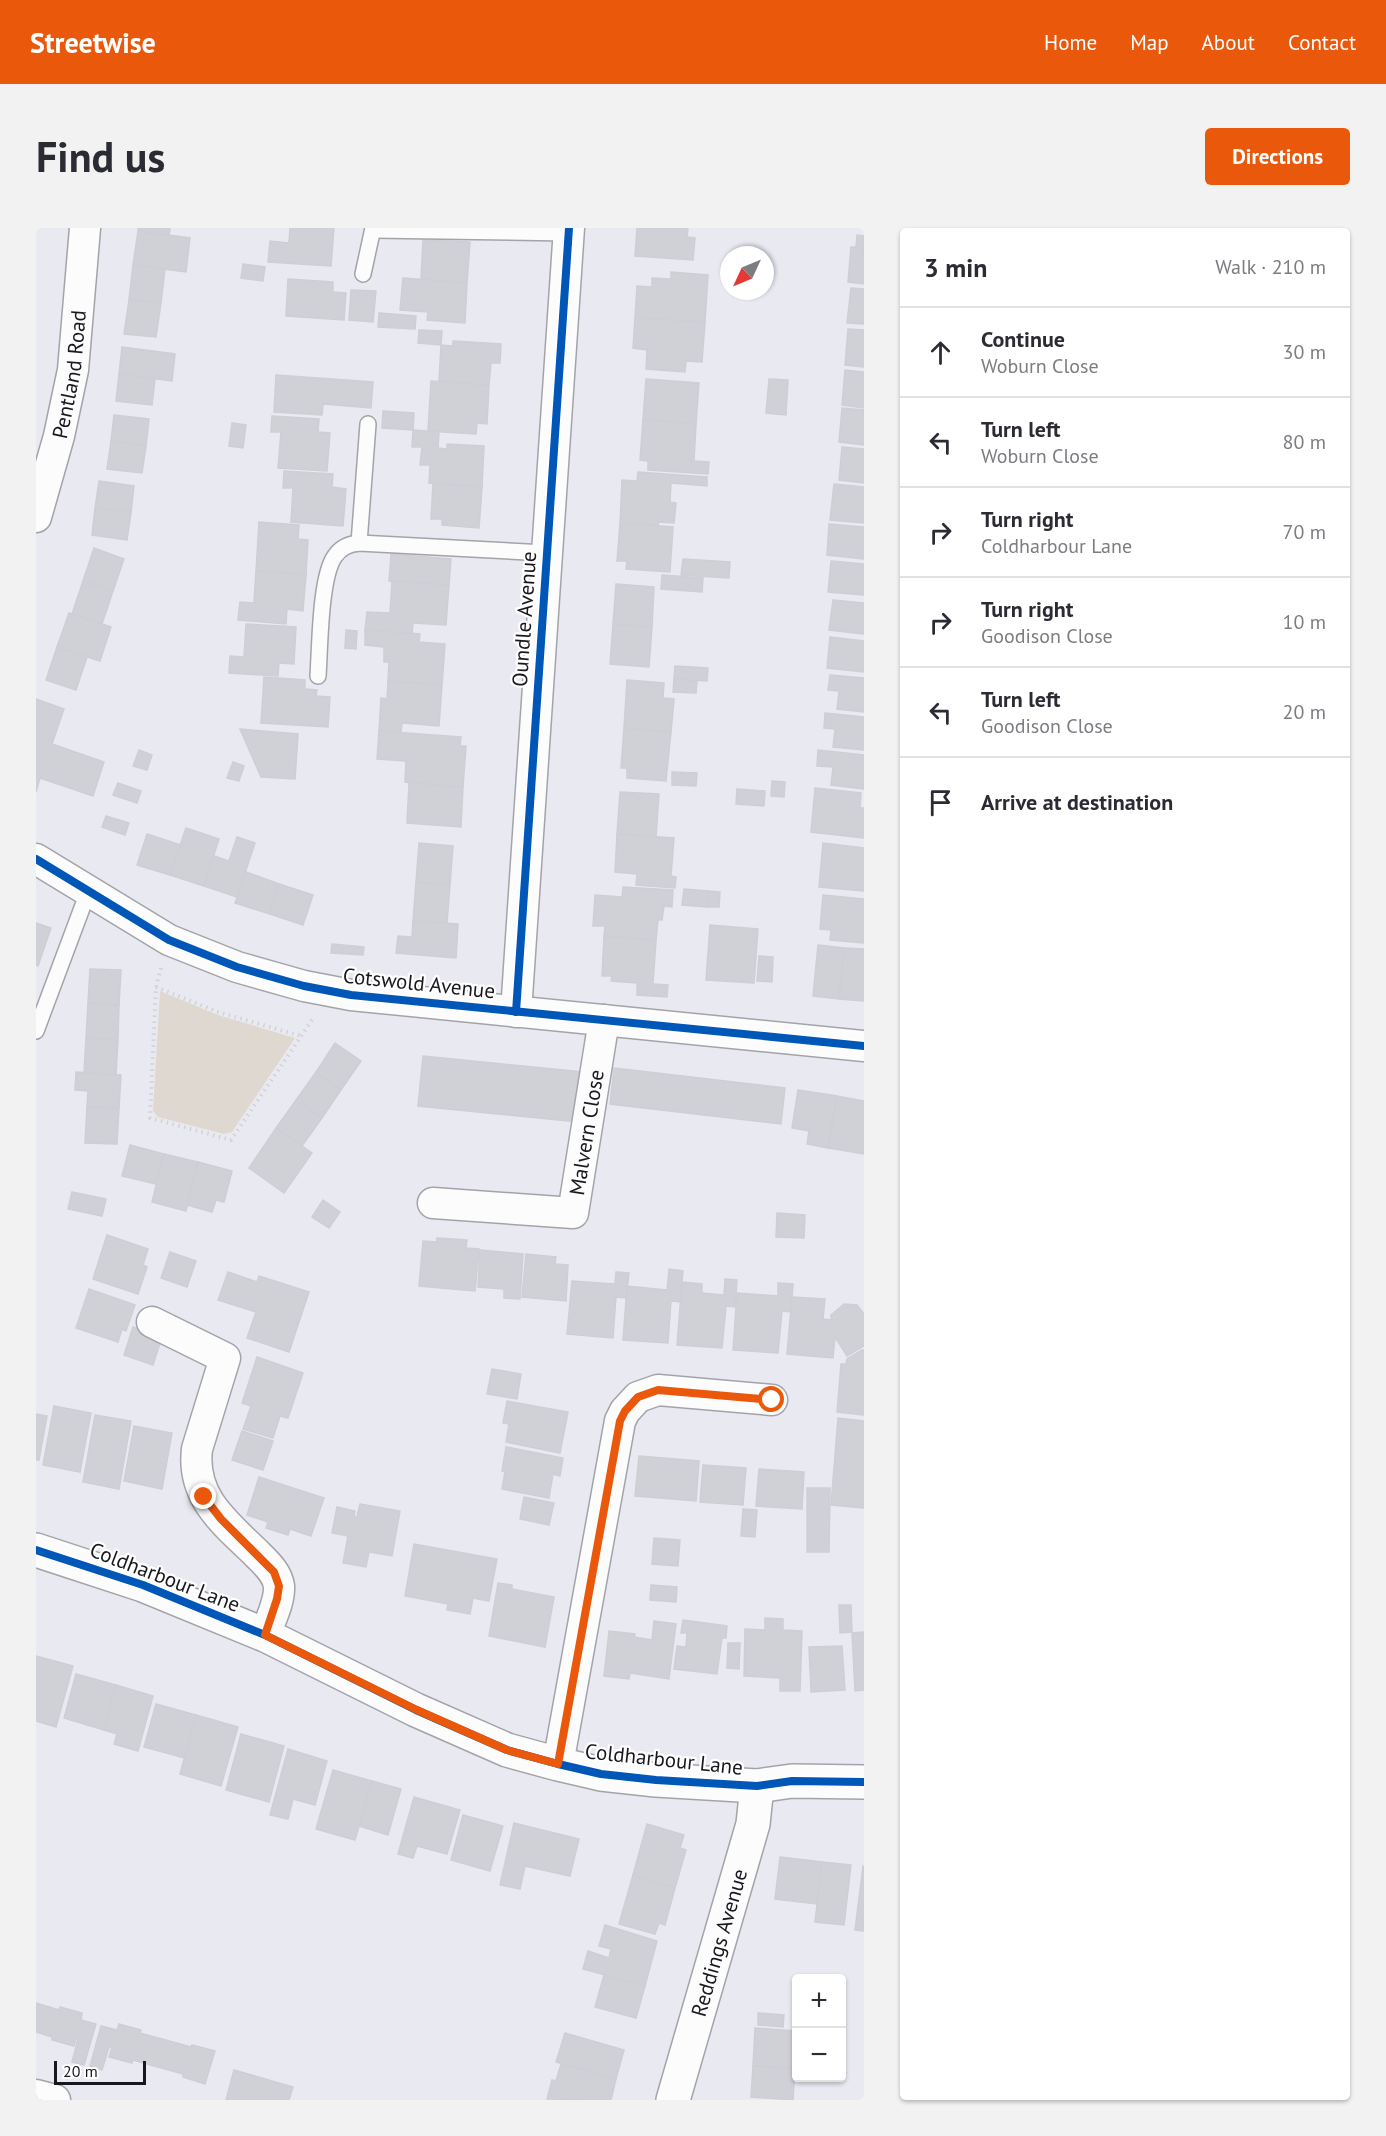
<!DOCTYPE html>
<meta charset="utf-8">
<style>
:root{--surface:#fff;--page:#f2f2f3;--text:#2b2b33;--muted:#7c7c81;--line:#e1e1e2;--accent:#ea580c}
body{margin:0;font-family:"PT Sans",sans-serif;background:var(--page);color:var(--text)}
.controls{position:absolute;right:18px;bottom:18px;display:grid;overflow:hidden;border-radius:6px;box-shadow:0 2px 4px #0004}
.controls button{width:54px;height:54px;display:grid;place-items:center;padding:0;border:0;border-bottom:2px solid var(--line);background:var(--surface);color:var(--text);font:30px sans-serif}
.compass{position:absolute;left:684px;top:18px;width:54px;height:54px;border-radius:50%;background:var(--surface);box-shadow:0 2px 4px #0004;rotate:226deg}
.scale{position:absolute;left:18px;bottom:15px;width:92px;box-sizing:border-box;padding-left:6px;border:3px solid #17171d;border-top:0;font-size:16px;line-height:21px;white-space:nowrap;color:#17171d;-webkit-text-stroke:4px #fff;paint-order:stroke}
.stop{position:absolute;width:18px;height:18px;margin:-14px;border:4px solid #ea580c;border-radius:50%;background:#fff}
.stop.end{background:#ea580c;border-color:#fff;box-shadow:0 2px 6px #0008}
.list{margin:0;padding:0;list-style:none}
h2{display:flex;justify-content:space-between;align-items:center;height:78px;margin:0;padding:0 24px;font-size:26px}
h2 small{font-size:20px;font-weight:400;color:var(--muted)}
.list li{display:grid;grid-template-columns:39px 1fr auto;gap:18px;align-items:center;box-sizing:border-box;height:90px;padding:0 24px;border-top:2px solid var(--line)}
.list b{display:block;font-size:22px;white-space:nowrap}
.list p{margin:0;font-size:20px;white-space:nowrap;color:var(--muted)}
.list em{font-size:20px;font-style:normal;color:var(--muted)}
.icon{flex:none;width:33px;height:33px;fill:none;stroke:currentColor;stroke-width:2;stroke-linecap:round;stroke-linejoin:round}
.map{position:relative;flex:none;width:828px;height:1872px;overflow:hidden;border-radius:6px}
header{display:flex;align-items:center;gap:36px;box-sizing:border-box;height:84px;padding:0 30px;background:var(--accent);color:#fff}
header strong{font-size:28px}
nav{display:flex;gap:33px;margin-inline-start:auto;font-size:21px}
.intro{display:flex;align-items:center;justify-content:space-between;box-sizing:border-box;height:144px;padding:0 36px}
h1{margin:0;font-size:42px}
.button{padding:15px 27px;border-radius:6px;background:var(--accent);color:#fff;font-size:21px;font-weight:700}
main{display:flex;gap:36px;padding:0 36px}
aside{flex:1;background:var(--surface);border-radius:6px;box-shadow:0 2px 4px #0004}
.map>svg:first-child{display:block}
.green{fill:#ded8d0}
.building{fill:#d0d0d7;stroke:#ceced5;stroke-width:1.5}
.lines{fill:none;stroke-linecap:round;stroke-linejoin:round}
.service-casing{stroke:#a3a3a9;stroke-width:18}
.minor-casing{stroke:#a3a3a9;stroke-width:33}
.tertiary-casing{stroke:#a3a3a9;stroke-width:36}
.path{stroke:#d2d2d4;stroke-width:4;stroke-dasharray:1.5 4.5;stroke-linecap:butt}
.service{stroke:#fcfcfd;stroke-width:15}
.minor{stroke:#fcfcfd;stroke-width:30}
.tertiary{stroke:#fcfcfd;stroke-width:33}
.cycleway-casing{stroke:#fff;stroke-width:11}
.cycleway{stroke:#0057b8;stroke-width:8}
.route{stroke:#ea580c;stroke-width:8}
.labels{text-anchor:middle;dominant-baseline:central;stroke-width:4.5;stroke-linejoin:round;paint-order:stroke}
.street-label{font-size:21px;fill:#17171d;stroke:#fff}
</style>
<header>
<strong>Streetwise</strong>
<nav><a>Home</a><a>Map</a><a>About</a><a>Contact</a></nav>
</header>
<div class="intro"><h1>Find us</h1><a class="button">Directions</a></div>
<main>
<div class="map">
<svg width="828" height="1872" viewBox="0 0 828 1872">
<rect width="100%" height="100%" fill="#e9e9f2"/>
<path class="green" d="M124,763L182,787L259,810L196,904L188,906L122,889L117,883Z"/>
<g class="building">
<path d="M102,0H134L133,7L102,3Z"/>
<path d="M254,0H298L295,38L232,34L234,13L253,15Z"/>
<path d="M601,0H652L651,9L659,10L657,32L599,28Z"/>
<path d="M102,3L154,10L150,44L97,37Z"/>
<path d="M821,7L828,8V56L812,54L815,19H820Z"/>
<path d="M387,12L434,14L431,55L385,51Z"/>
<path d="M207,36L229,39L227,53L205,50Z"/>
<path d="M97,37L129,41L125,75L93,72Z"/>
<path d="M635,44L672,47L669,94L599,90L601,58L616,59V50L635,51Z"/>
<path d="M367,50L431,55L429,95L391,92L392,84L364,82Z"/>
<path d="M252,51L297,54V64L310,65L308,92L250,88Z"/>
<path d="M815,60L828,61V96L811,95Z"/>
<path d="M315,62L340,63L337,94L313,92Z"/>
<path d="M93,72L125,75L120,109L88,106Z"/>
<path d="M343,85L380,88L379,101L342,99Z"/>
<path d="M599,90L669,94L666,134L650,133L649,144L610,141L611,122L597,120Z"/>
<path d="M812,101L828,102V139L809,137Z"/>
<path d="M383,102L406,103L405,117L382,115Z"/>
<path d="M417,113L465,116L464,135H455L453,157L403,153L405,117L417,118Z"/>
<path d="M86,119L139,126L136,153L83,146Z"/>
<path d="M809,142L828,144V180L806,177Z"/>
<path d="M83,146L119,151L116,177L80,173Z"/>
<path d="M240,147L337,154L335,180L287,176L286,187L238,184Z"/>
<path d="M610,151L663,155L660,196L607,192Z"/>
<path d="M733,151L752,152L750,187L730,185Z"/>
<path d="M395,153L453,157L451,196L441,195L440,206L392,203Z"/>
<path d="M806,180L828,182V217L803,214Z"/>
<path d="M347,183L378,185L377,202L346,200Z"/>
<path d="M78,187L113,191L110,218L75,213Z"/>
<path d="M236,188L283,191L282,204L294,205L291,243L242,240L245,204H235Z"/>
<path d="M607,192L660,196L658,233L673,234L672,246L612,242V233L604,232Z"/>
<path d="M196,195L210,197L207,220L193,218Z"/>
<path d="M377,202L403,204L402,220L411,221V216L448,218L446,259L393,255L394,237H384L386,219H376Z"/>
<path d="M75,213L110,218L106,245L71,241Z"/>
<path d="M806,219L828,221V255L803,252Z"/>
<path d="M248,243L297,246L296,259L310,261L307,298L255,294L257,260H247Z"/>
<path d="M602,244L671,249V258L635,255L634,274L640,275L638,295L623,294L622,297L584,295L586,252L601,253Z"/>
<path d="M63,253L98,258L95,285L59,280Z"/>
<path d="M397,256L446,259L443,300L406,297V291H395Z"/>
<path d="M798,256L828,259V295L794,292Z"/>
<path d="M59,280L95,285L91,312L56,307Z"/>
<path d="M223,294L263,297L262,311L272,312L270,347L220,343Z"/>
<path d="M584,295L637,299L634,344L590,341L591,333H581Z"/>
<path d="M793,296L828,299V331L791,327Z"/>
<path d="M58,320L88,331L77,363L47,353Z"/>
<path d="M355,326L415,331L413,357L353,353Z"/>
<path d="M647,331L694,334L693,350L645,347Z"/>
<path d="M795,333L828,336V367L792,364Z"/>
<path d="M220,343L270,347L267,383L251,381L250,396L202,392L204,374L218,375Z"/>
<path d="M626,347L667,350L666,364L625,361Z"/>
<path d="M47,353L77,363L66,396L36,386Z"/>
<path d="M356,353L413,357L410,397L377,395L376,406L329,402L331,384L354,385Z"/>
<path d="M580,356L618,359L616,399L577,396Z"/>
<path d="M797,372L828,375V406L793,402Z"/>
<path d="M33,385L75,399L64,433L21,419Z"/>
<path d="M210,396L260,399L258,436L243,435L242,448L193,445L194,428L208,429Z"/>
<path d="M577,396L616,399L613,439L574,436Z"/>
<path d="M310,402L321,403L320,421L309,420Z"/>
<path d="M329,402L384,406L383,414L409,416L406,457L352,453L353,434H348V419L329,417Z"/>
<path d="M794,409L828,413V444L791,440Z"/>
<path d="M21,419L51,429L40,462L10,452Z"/>
<path d="M639,438L672,440L671,453L638,451Z"/>
<path d="M794,447L828,450V484L801,481L803,463L792,462Z"/>
<path d="M228,449L269,452V461L281,462L280,468L294,469L292,499L225,495Z"/>
<path d="M638,451L661,453L660,465L637,464Z"/>
<path d="M591,452L628,455L627,470L638,471L635,504L588,500Z"/>
<path d="M352,453L406,457L403,498L366,495L365,505L343,503L345,470L351,471Z"/>
<path d="M0,471L28,481L16,516L68,534L57,568L4,550L0,564Z"/>
<path d="M789,485L828,489V522L797,519L799,501L788,500Z"/>
<path d="M588,500L635,504L630,553L591,550V540H585Z"/>
<path d="M204,501L262,506L259,551L225,549Z"/>
<path d="M343,503L425,509L424,518H430L427,559L369,554L370,533L341,531Z"/>
<path d="M103,522L116,527L111,542L97,538Z"/>
<path d="M782,522L828,527V561L795,557L797,539L781,538Z"/>
<path d="M197,534L208,538L203,553L191,550Z"/>
<path d="M636,544L661,545L660,558L636,557Z"/>
<path d="M736,553L749,554L748,569L735,568Z"/>
<path d="M82,555L105,563L101,575L77,567Z"/>
<path d="M373,555L427,559L425,599L371,595Z"/>
<path d="M779,560L825,565L824,580H828V610L775,604Z"/>
<path d="M701,561L729,563L728,578L700,576Z"/>
<path d="M584,564L623,566L620,609L581,606Z"/>
<path d="M70,588L93,595L89,607L66,599Z"/>
<path d="M150,600L183,611L168,658L134,647Z"/>
<path d="M111,606L145,617L134,647L101,637Z"/>
<path d="M581,606L638,610L635,648L640,649L639,660L600,657L601,646L579,644Z"/>
<path d="M201,609L219,615L201,669L168,658L178,628L193,633Z"/>
<path d="M383,615L417,618L414,657L380,654Z"/>
<path d="M787,615L828,620V663L783,659Z"/>
<path d="M210,644L243,656L234,686L199,675Z"/>
<path d="M380,654L414,657L411,695L377,693Z"/>
<path d="M243,656L277,667L267,697L234,686Z"/>
<path d="M587,659L637,662L636,679L628,678L626,692H622L620,712L568,708L569,698H557L559,667L586,669Z"/>
<path d="M648,661L672,663L671,679L646,677Z"/>
<path d="M672,663L684,664L683,679H671Z"/>
<path d="M787,667L828,671V715L794,712L795,702L784,701Z"/>
<path d="M377,693L422,696L420,730L360,725L362,708L376,709Z"/>
<path d="M0,695L15,700L2,738L0,737Z"/>
<path d="M674,697L722,701L718,755L670,752Z"/>
<path d="M568,708L620,712L617,756L632,757L631,769L601,767V755L575,753L576,748H566Z"/>
<path d="M296,716L328,719L327,727L295,725Z"/>
<path d="M782,717L808,720L803,771L777,768Z"/>
<path d="M808,720L828,721V773L803,771Z"/>
<path d="M723,728L737,729L736,754L721,753Z"/>
<path d="M54,741L85,742L83,777L52,775Z"/>
<path d="M52,775L83,777L82,812L50,810Z"/>
<path d="M50,810L82,812L80,846L48,845Z"/>
<path d="M299,815L325,833L305,862L280,844Z"/>
<path d="M387,828L547,844L542,894L382,878Z"/>
<path d="M578,840L749,860L745,896L574,876Z"/>
<path d="M40,844L85,847L83,880L51,879L52,863L39,862Z"/>
<path d="M280,844L305,862L286,890L260,872Z"/>
<path d="M762,862L801,868L792,920L771,916L773,903L756,900Z"/>
<path d="M801,868L828,873V926L792,920Z"/>
<path d="M260,872L286,890L266,918L240,900Z"/>
<path d="M51,879L83,880L81,916L49,915Z"/>
<path d="M240,900L276,925L248,965L213,940Z"/>
<path d="M94,917L128,926L120,956L86,948Z"/>
<path d="M128,926L162,934L150,983L116,974Z"/>
<path d="M162,934L196,943L188,974L180,972L176,984L151,977Z"/>
<path d="M36,964L70,971L66,988L32,981Z"/>
<path d="M287,972L304,984L293,1000L276,989Z"/>
<path d="M741,985L769,987L768,1010L740,1009Z"/>
<path d="M71,1007L112,1021L107,1037L111,1039L102,1066L57,1051Z"/>
<path d="M401,1010L431,1012L430,1020L443,1021L439,1063L383,1058L387,1013L401,1014Z"/>
<path d="M444,1022L487,1026L484,1071L468,1070V1061L442,1059Z"/>
<path d="M134,1024L160,1033L151,1059L125,1050Z"/>
<path d="M490,1026L520,1029L519,1036L532,1037L530,1073L486,1069Z"/>
<path d="M633,1041L647,1043L644,1074L635,1073L632,1115L587,1112L591,1058L631,1062Z"/>
<path d="M192,1044L221,1054L223,1048L273,1064L253,1124L211,1110L220,1084L182,1072Z"/>
<path d="M580,1044L593,1045L590,1070L580,1069L577,1110L531,1106L536,1053L579,1056Z"/>
<path d="M689,1051L701,1052L699,1079L690,1078L686,1120L641,1117L646,1054L666,1056V1065L688,1067Z"/>
<path d="M742,1055L757,1056L755,1084L746,1083L742,1125L697,1122L701,1065L742,1068Z"/>
<path d="M53,1061L99,1077L90,1103L86,1101L82,1114L40,1100Z"/>
<path d="M756,1069L789,1071L787,1091L795,1092V1087L808,1076L821,1077L828,1086V1118L811,1128L799,1109L797,1130L751,1126Z"/>
<path d="M97,1099L126,1109L117,1137L88,1127Z"/>
<path d="M826,1122H828V1187L801,1184L805,1136H810L811,1131Z"/>
<path d="M221,1129L267,1145L252,1190L244,1188L237,1210L207,1201L215,1178L206,1175Z"/>
<path d="M456,1141L485,1146L481,1171L451,1166Z"/>
<path d="M471,1173L532,1184L524,1225L470,1214L473,1196L467,1195Z"/>
<path d="M18,1178L55,1185L44,1244L7,1237Z"/>
<path d="M0,1186L11,1188L3,1232H0Z"/>
<path d="M59,1187L95,1193L83,1261L47,1254Z"/>
<path d="M802,1190L828,1193V1280L795,1277Z"/>
<path d="M98,1198L136,1205L126,1261L88,1253Z"/>
<path d="M206,1203L237,1213L227,1242L196,1232Z"/>
<path d="M470,1219L527,1230L524,1248L517,1246L513,1270L466,1261L469,1244L466,1243Z"/>
<path d="M603,1228L663,1233L660,1273L599,1268Z"/>
<path d="M667,1237L710,1240L707,1277L664,1274Z"/>
<path d="M723,1241L768,1244L766,1281L720,1278Z"/>
<path d="M223,1249L288,1270L275,1308L254,1301L252,1307L230,1300L232,1294L211,1287Z"/>
<path d="M771,1260H794L793,1324H771Z"/>
<path d="M488,1269L518,1275L513,1297L484,1291Z"/>
<path d="M324,1276L364,1283L356,1328L333,1324L330,1339L307,1335L312,1308L296,1305L301,1279L319,1283L318,1289H321Z"/>
<path d="M707,1281L721,1282L719,1309L705,1308Z"/>
<path d="M618,1310L644,1312L642,1338L616,1336Z"/>
<path d="M378,1316L461,1331L453,1373L437,1370L434,1386L411,1382L412,1376L369,1368Z"/>
<path d="M462,1355L476,1357V1361L518,1369L509,1419L453,1408Z"/>
<path d="M615,1357L641,1359L640,1374L614,1372Z"/>
<path d="M803,1377H815L816,1404L804,1405Z"/>
<path d="M729,1390L747,1391V1402L766,1403L764,1463H744V1450L708,1448L709,1401L729,1402Z"/>
<path d="M647,1392L691,1398L690,1410H686L681,1446L638,1441L641,1418L650,1419L651,1405H645Z"/>
<path d="M618,1393L640,1396L633,1451L594,1445L593,1451L568,1448L573,1403L599,1406L598,1409L616,1412Z"/>
<path d="M828,1404V1462L819,1463L816,1405Z"/>
<path d="M692,1415H704L703,1441L691,1440Z"/>
<path d="M806,1418L809,1462L775,1464L773,1419Z"/>
<path d="M0,1428L37,1438L20,1499L0,1493Z"/>
<path d="M40,1446L80,1457L68,1502L28,1490Z"/>
<path d="M80,1457L117,1468L102,1523L78,1516L81,1506L68,1502Z"/>
<path d="M120,1476L160,1487L149,1530L108,1519Z"/>
<path d="M160,1487L202,1499L185,1558L144,1546Z"/>
<path d="M205,1506L248,1518L233,1574L190,1562Z"/>
<path d="M252,1521L291,1533L279,1577L257,1571L252,1591L234,1587Z"/>
<path d="M297,1542L336,1553L319,1612L280,1601Z"/>
<path d="M336,1553L365,1561L352,1607L323,1598Z"/>
<path d="M378,1569L424,1582L411,1626L381,1618L377,1630L362,1626Z"/>
<path d="M427,1587L467,1598L454,1643L415,1632Z"/>
<path d="M478,1595L543,1611L534,1648L489,1638L484,1661L464,1657Z"/>
<path d="M611,1596L648,1607L644,1620L650,1622L639,1660L597,1647Z"/>
<path d="M744,1629L786,1634L781,1676L739,1671Z"/>
<path d="M786,1634L815,1637L808,1697L779,1694Z"/>
<path d="M827,1638L828,1639V1703L819,1702Z"/>
<path d="M597,1647L639,1660L629,1697L623,1695L619,1706L583,1696Z"/>
<path d="M569,1697L621,1713L609,1758L547,1741L552,1723L573,1730L575,1721L563,1718Z"/>
<path d="M568,1747L609,1758L600,1790L559,1779Z"/>
<path d="M0,1775L23,1782L24,1779L46,1785L45,1792L60,1796L48,1837L36,1834L42,1811L40,1810L38,1818L16,1812V1809L0,1804Z"/>
<path d="M722,1785L748,1787L747,1799L722,1797Z"/>
<path d="M83,1796L105,1802L104,1805L155,1819L156,1817L179,1823L169,1856L147,1849V1846L97,1832L96,1835L73,1829L76,1820L73,1819L66,1842L54,1838L65,1798L81,1802Z"/>
<path d="M719,1800L760,1803V1841L717,1838Z"/>
<path d="M529,1805L588,1822L580,1851L520,1834Z"/>
<path d="M525,1836L580,1851L575,1872L511,1871L516,1852L520,1853Z"/>
<path d="M717,1838L759,1841L757,1872L715,1869Z"/>
<path d="M198,1842L257,1859L253,1872H190Z"/>
</g>
<g class="lines">
<g class="service-casing">
<g id="service">
<path d="M337,2L533,5"/>
<path d="M327,46L337,0"/>
<path d="M323,315L332,196"/>
<path d="M282,448C284,419 284,348 299,328C305,319 313,316 323,315L510,325"/>
<path d="M0,803L52,664"/>
</g>
</g>
<g class="minor-casing">
<g id="minor">
<path id="s1" d="M0,289L23,208L37,142L49,0"/>
<path d="M0,631L133,712L201,739L268,758L315,767L828,818"/>
<path d="M480,784L533,0"/>
<path id="s2" d="M397,975L537,985L568,792"/>
<path d="M116,1094L189,1130L161,1221C155,1271 191,1296 223,1328C231,1336 241,1345 243,1358C244,1374 234,1392 229,1407"/>
<path d="M522,1536L584,1193L589,1183L602,1169L622,1162L736,1172"/>
<path d="M0,1867L19,1872"/>
</g>
</g>
<g class="tertiary-casing">
<g id="tertiary">
<path d="M0,1322L107,1357L229,1407L380,1482L471,1522L522,1536L565,1546L620,1552L721,1558L756,1553L828,1554"/>
<path id="s3" d="M637,1872L717,1596L721,1558"/>
</g>
</g>
<g class="path">
<path d="M125,740L120,759L114,890L195,912L278,789"/>
<path d="M120,759L182,784L265,808"/>
</g>
<use href="#service" class="service"/>
<use href="#minor" class="minor"/>
<use href="#tertiary" class="tertiary"/>
<g class="cycleway-casing">
<g id="cycleway">
<path d="M0,631L133,712L201,739L268,758L315,767L828,818"/>
<path d="M480,784L533,0"/>
<path d="M0,1322L107,1357L229,1407L380,1482L471,1522L522,1536L565,1546L620,1552L721,1558L756,1553L828,1554"/>
</g>
</g>
<use href="#cycleway" class="cycleway"/>
</g>
<g class="lines">
<path class="route" d="M168,1269L185,1291L238,1344L243,1358L241,1371L229,1407L381,1482L471,1522L522,1536L584,1193L589,1183L602,1169L622,1162L736,1172"/>
</g>
<g class="labels">
<g class="street-label">
<text stroke="none"><textPath href="#s1" startOffset="147">Pentland Road</textPath></text>
<text transform="translate(488 391) rotate(-86)">Oundle Avenue</text>
<text transform="translate(383 755) rotate(6)">Cotswold Avenue</text>
<text stroke="none"><textPath href="#s2" startOffset="222">Malvern Close</textPath></text>
<text transform="translate(129 1349) rotate(21)">Coldharbour Lane</text>
<text transform="translate(628 1531) rotate(6)">Coldharbour Lane</text>
<text stroke="none"><textPath href="#s3" startOffset="164">Reddings Avenue</textPath></text>
</g>
</g>
</svg>
<div class="controls">
<button>+</button>
<button>−</button>
</div>
<svg class="compass" viewBox="-18 -18 36 36"><path d="M0-13l5 13h-10z" fill="#e53935"/><path d="M0 13l5-13h-10z" fill="#7c7c81"/></svg>
<div class="scale">20 m</div>
<div class="stop" style="left:736px;top:1172px"></div>
<div class="stop end" style="left:168px;top:1269px"></div>
</div>
<aside>
<h2>3 min<small>Walk · 210 m</small></h2>
<ul class="list">
<li><svg class="icon" aria-label="ahead" viewBox="0 0 24 24"><path d="M12 20V5M6 11l6-6 6 6"/></svg><div><b>Continue</b><p>Woburn Close</p></div><em>30 m</em></li>
<li><svg class="icon" aria-label="left" viewBox="0 0 24 24"><path d="M17 20v-9H6M10 6l-5 5 5 5"/></svg><div><b>Turn left</b><p>Woburn Close</p></div><em>80 m</em></li>
<li><svg class="icon" aria-label="right" viewBox="0 0 24 24"><path d="M7 20v-9h11M14 6l5 5-5 5"/></svg><div><b>Turn right</b><p>Coldharbour Lane</p></div><em>70 m</em></li>
<li><svg class="icon" aria-label="right" viewBox="0 0 24 24"><path d="M7 20v-9h11M14 6l5 5-5 5"/></svg><div><b>Turn right</b><p>Goodison Close</p></div><em>10 m</em></li>
<li><svg class="icon" aria-label="left" viewBox="0 0 24 24"><path d="M17 20v-9H6M10 6l-5 5 5 5"/></svg><div><b>Turn left</b><p>Goodison Close</p></div><em>20 m</em></li>
<li><svg class="icon" aria-label="arrive" viewBox="0 0 24 24"><path d="M6 21V4h12l-3 4 3 4H6"/></svg><div><b>Arrive at destination</b></div></li>
</ul>
</aside>
</main>
